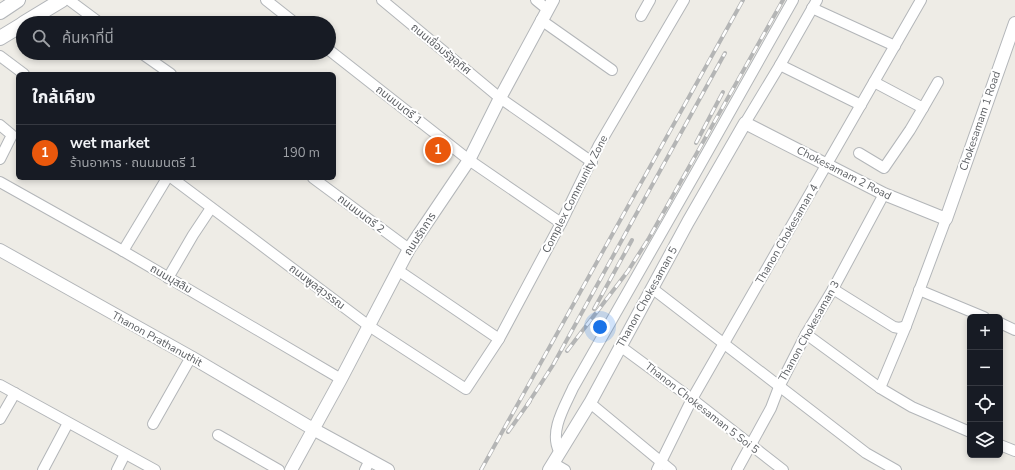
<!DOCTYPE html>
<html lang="th">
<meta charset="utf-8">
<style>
:root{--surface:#171b24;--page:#20242c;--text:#f1f3f6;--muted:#9ea1a6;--line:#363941;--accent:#ea580c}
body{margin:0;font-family:"Nunito Sans","Noto Sans Thai",sans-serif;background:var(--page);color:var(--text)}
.controls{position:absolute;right:12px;bottom:12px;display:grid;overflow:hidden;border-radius:6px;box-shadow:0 2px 6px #0003}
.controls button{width:36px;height:36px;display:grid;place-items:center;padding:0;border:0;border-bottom:1px solid var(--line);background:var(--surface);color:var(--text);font:20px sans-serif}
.you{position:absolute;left:600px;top:327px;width:14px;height:14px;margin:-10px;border:3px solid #fff;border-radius:50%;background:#1a73e8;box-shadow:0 0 0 6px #1a73e833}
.badge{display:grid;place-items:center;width:26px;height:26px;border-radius:50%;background:var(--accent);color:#fff;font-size:13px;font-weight:700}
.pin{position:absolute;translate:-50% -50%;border:2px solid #fff;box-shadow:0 1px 4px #0006}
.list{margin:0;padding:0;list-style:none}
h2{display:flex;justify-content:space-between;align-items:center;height:52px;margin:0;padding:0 16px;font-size:17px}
h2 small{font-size:13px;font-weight:400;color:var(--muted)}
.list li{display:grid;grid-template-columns:26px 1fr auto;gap:12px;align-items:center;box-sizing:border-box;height:56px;padding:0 16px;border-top:1px solid var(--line)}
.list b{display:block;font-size:15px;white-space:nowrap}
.list p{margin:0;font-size:13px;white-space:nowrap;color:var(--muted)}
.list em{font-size:13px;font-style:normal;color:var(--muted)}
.icon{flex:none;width:22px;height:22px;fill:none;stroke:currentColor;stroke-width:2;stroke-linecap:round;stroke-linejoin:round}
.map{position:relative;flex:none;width:1015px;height:470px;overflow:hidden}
.search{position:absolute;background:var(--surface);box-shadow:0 2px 6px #0003;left:16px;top:16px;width:320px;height:44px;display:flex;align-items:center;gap:10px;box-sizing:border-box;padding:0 14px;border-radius:22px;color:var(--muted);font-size:15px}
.panel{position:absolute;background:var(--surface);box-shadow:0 2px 6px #0003;left:16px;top:72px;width:320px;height:108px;border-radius:6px}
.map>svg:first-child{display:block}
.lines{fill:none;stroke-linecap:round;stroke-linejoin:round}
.minor-casing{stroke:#b3b6b9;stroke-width:12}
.tertiary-casing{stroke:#b3b6b9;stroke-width:14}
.secondary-casing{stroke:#b2b5b9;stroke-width:16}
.minor{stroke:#fff;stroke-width:10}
.tertiary{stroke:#fff;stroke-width:12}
.secondary{stroke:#fff;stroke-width:14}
.rail-casing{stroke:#b4b5b5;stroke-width:4}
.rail{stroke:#fff;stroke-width:2.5;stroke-dasharray:8;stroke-linecap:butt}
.labels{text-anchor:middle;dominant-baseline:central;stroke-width:4;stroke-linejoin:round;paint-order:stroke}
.street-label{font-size:11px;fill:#5e6165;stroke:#fff}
</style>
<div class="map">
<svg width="1015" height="470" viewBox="0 0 1015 470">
<rect width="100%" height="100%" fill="#eeece6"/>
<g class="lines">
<g class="minor-casing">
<g id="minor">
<path d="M69,0L100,23"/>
<path d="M266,0L295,23"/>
<path d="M382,0L500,98L592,162"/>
<path d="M536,0L547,9"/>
<path d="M812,8L895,46"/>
<path d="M641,16L650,0"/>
<path d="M541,20L612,70"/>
<path d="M329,50L469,160L561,223"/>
<path d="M141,53L171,74"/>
<path d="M0,56L24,74"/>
<path d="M780,65L861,105"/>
<path d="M874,82L923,108L938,82"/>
<path d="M745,123L780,65L817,0"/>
<path d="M0,125L12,135L0,159"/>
<path d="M859,153L884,168L910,130L923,108"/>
<path d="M172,178L369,326L466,389L499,339L561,223L599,145L684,0"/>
<path d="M313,178L409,249"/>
<path d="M0,182L123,251L341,379"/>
<path d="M123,251L167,178"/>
<path d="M399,271L499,339"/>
<path d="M168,278L193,235L211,208"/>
<path d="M653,289L866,453L896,470"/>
<path d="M833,289L894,327L899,328L906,326"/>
<path d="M919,290L984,317"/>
<path d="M1000,323L1015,330"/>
<path d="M806,334L880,388L912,407L970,432"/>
<path d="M620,346L692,399L783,470"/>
<path d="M0,385L155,470"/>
<path d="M880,388L906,326L946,219"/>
<path d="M590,403L671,470"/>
<path d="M0,419L15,393"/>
<path d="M153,424L191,357"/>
<path d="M218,435L279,470"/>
<path d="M1000,445L1015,451"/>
<path d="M559,451C549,431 565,406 573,388L695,174L793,0"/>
<path d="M553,463L565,470"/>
<path d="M43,470L68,423"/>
<path d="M117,470L125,454"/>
<path d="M365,470L370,460"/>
<path d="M657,470L692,399L921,0"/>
<path d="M737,470L771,408L779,387L806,334L833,289L884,194"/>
</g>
</g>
<g class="tertiary-casing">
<g id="tertiary">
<path d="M0,250L191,357L313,429L388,470"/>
<path d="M291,470L341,379L409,249L469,160L500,98L553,0"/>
<path d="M549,470L590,403L688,222L745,123L884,194L946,219L1015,23"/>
</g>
</g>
<g class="secondary-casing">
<g id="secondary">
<path d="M0,12L18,0"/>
<path d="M24,23L62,0"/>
<path d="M0,38L23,24"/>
</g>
</g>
<use href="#minor" class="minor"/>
<use href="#tertiary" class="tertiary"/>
<use href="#secondary" class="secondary"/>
<g class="rail-casing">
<g id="rail">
<path d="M696,143L723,92"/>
<path d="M594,309L632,240"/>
<path d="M567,351L628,271L649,238L783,0"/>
<path d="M527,405L553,365L725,53"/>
<path d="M508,432L530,401"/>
<path d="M481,470L743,0"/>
</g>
</g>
<use href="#rail" class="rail"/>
</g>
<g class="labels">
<g class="street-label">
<text transform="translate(441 49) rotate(39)">ถนนเชื่อมรัฐอุทิศ</text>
<text transform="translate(399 105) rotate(38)">ถนนมนตรี 1</text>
<text transform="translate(980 121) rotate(-71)">Chokesamam 1 Road</text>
<text transform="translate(844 173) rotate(27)">Chokesamam 2 Road</text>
<text transform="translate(575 194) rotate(-63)">Complex Community Zone</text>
<text transform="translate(361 214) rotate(37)">ถนนมนตรี 2</text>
<text transform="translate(420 234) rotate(-57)">ถนนรัถการ</text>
<text transform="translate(787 234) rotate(-60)">Thanon Chokesaman 4</text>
<text transform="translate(171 279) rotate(30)">ถนนมุสลิม</text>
<text transform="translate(317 287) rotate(37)">ถนนพูลสุวรรณ</text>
<text transform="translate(647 297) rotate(-61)">Thanon Chokesaman 5</text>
<text transform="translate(809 331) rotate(-61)">Thanon Chokesaman 3</text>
<text transform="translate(157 339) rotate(29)">Thanon Prathanuthit</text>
<text transform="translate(702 408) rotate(38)">Thanon Chokesaman 5 Soi 5</text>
</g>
</g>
</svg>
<div class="controls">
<button>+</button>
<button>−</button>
<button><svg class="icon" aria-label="locate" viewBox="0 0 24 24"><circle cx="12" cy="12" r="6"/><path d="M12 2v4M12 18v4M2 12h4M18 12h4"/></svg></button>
<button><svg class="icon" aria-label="layers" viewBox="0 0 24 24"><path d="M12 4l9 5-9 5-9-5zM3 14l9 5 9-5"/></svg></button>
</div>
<div class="you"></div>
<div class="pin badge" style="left:438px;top:150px">1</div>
<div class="search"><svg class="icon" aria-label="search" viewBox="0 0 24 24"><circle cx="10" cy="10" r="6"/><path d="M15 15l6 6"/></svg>ค้นหาที่นี่</div>
<section class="panel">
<h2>ใกล้เคียง<small></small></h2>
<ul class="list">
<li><span class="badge">1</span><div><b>wet market</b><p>ร้านอาหาร · ถนนมนตรี 1</p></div><em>190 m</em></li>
</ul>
</section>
</div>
